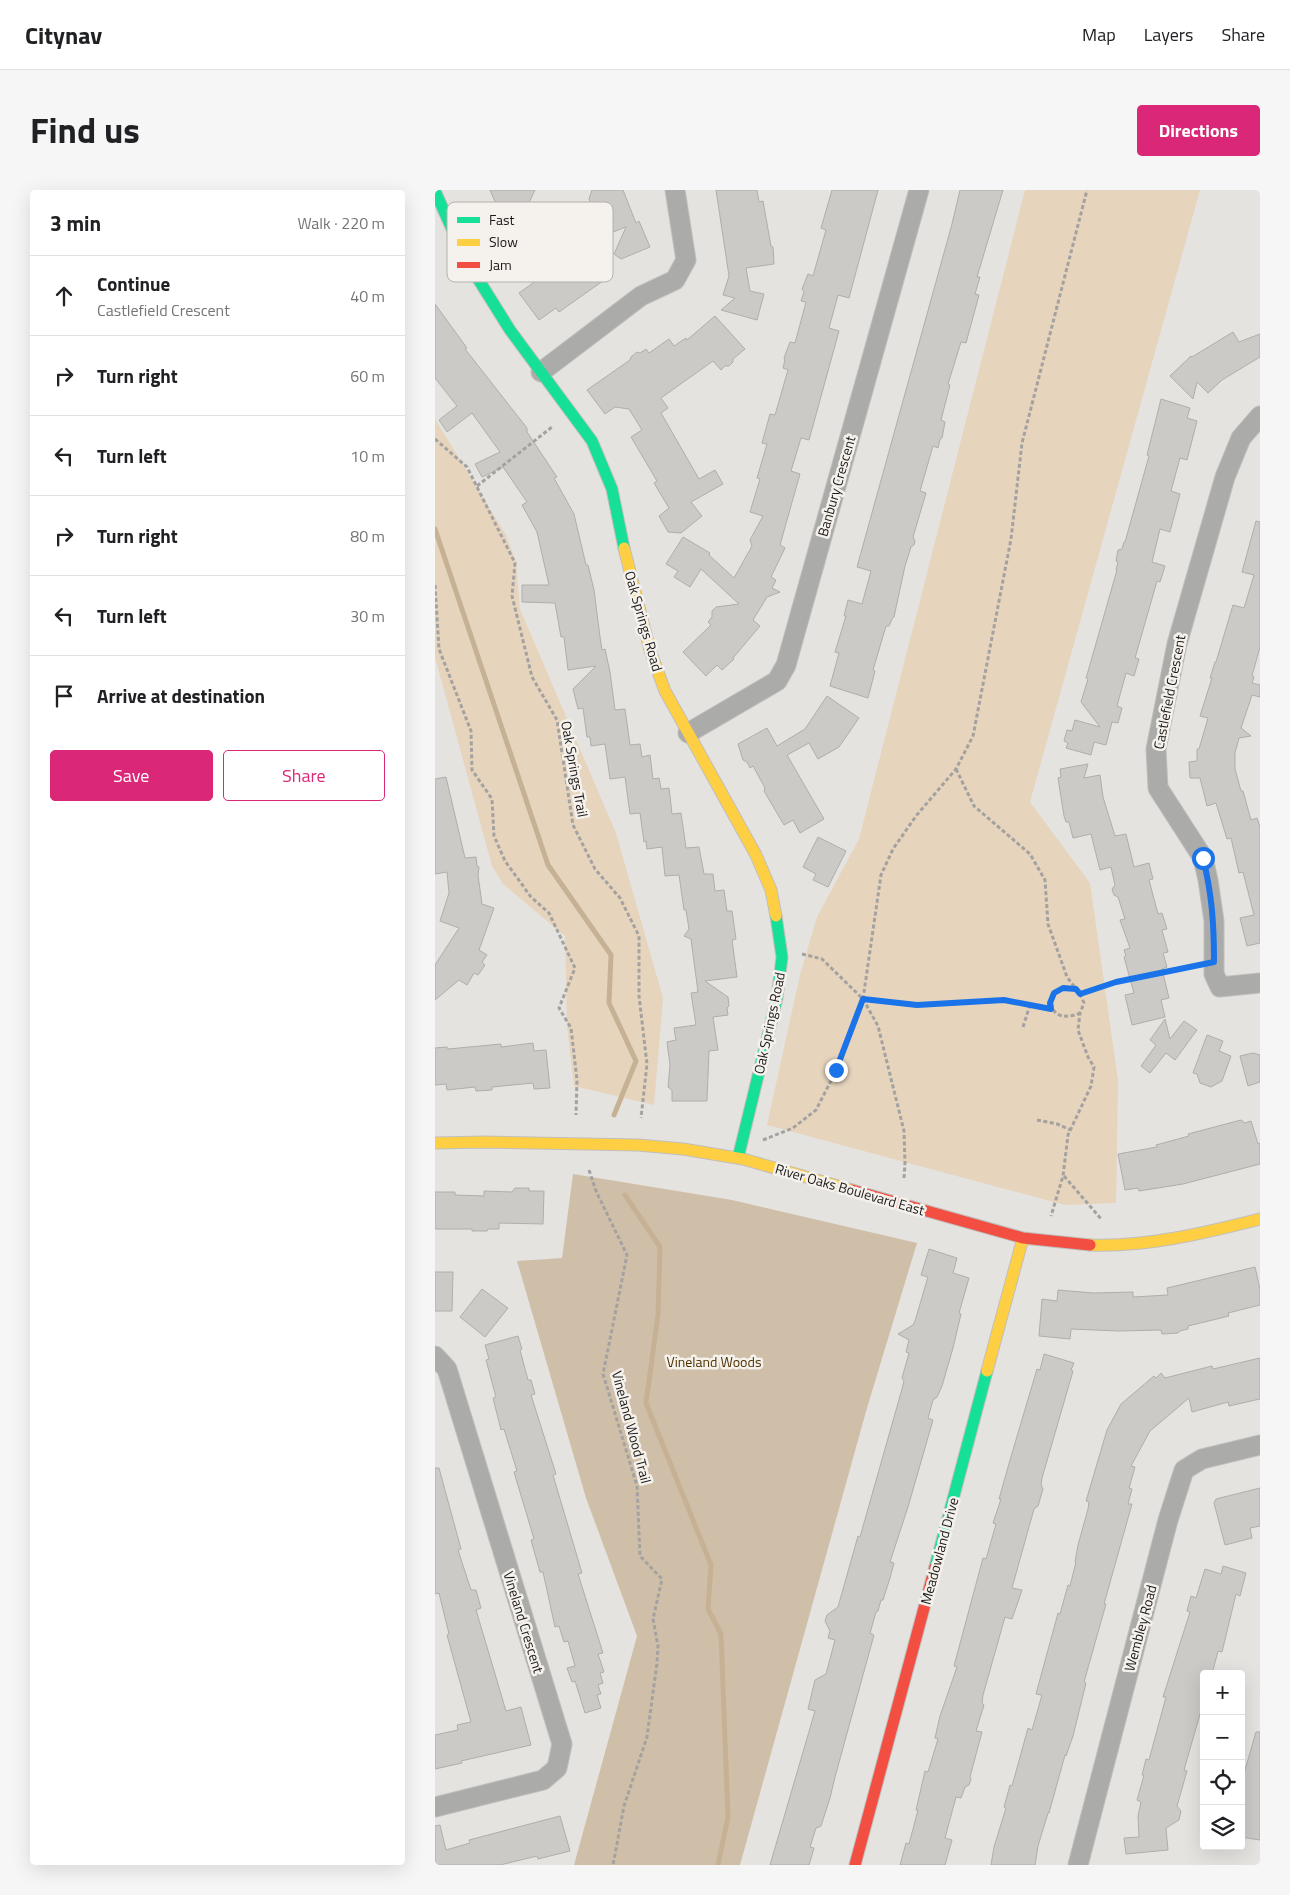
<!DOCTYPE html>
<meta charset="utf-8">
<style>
:root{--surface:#fff;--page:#f6f6f6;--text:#202124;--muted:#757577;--line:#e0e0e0;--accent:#db2777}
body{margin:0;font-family:"Titillium Web",sans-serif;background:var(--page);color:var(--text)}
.controls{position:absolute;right:15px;bottom:15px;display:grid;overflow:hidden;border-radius:5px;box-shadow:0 5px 20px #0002}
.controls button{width:45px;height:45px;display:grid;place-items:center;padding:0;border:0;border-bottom:1px solid var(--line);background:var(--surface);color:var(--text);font:25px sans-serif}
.stop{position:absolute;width:15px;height:15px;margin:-11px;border:4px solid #1a73e8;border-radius:50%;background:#fff}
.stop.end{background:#1a73e8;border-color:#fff;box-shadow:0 1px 5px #0008}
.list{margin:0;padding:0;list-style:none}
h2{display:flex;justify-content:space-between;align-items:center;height:65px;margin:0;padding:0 20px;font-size:21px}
h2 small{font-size:16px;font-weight:400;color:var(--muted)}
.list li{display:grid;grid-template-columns:32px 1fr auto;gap:15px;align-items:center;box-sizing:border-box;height:80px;padding:0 20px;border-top:1px solid var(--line)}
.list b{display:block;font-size:19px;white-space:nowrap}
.list p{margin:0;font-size:16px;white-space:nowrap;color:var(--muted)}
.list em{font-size:16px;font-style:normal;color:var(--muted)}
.actions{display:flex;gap:10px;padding:15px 20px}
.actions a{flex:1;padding:11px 0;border:1px solid var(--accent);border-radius:5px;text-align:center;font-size:18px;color:var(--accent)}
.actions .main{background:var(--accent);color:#fff}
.icon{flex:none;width:28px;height:28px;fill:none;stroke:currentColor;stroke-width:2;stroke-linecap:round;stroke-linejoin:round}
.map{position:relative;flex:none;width:825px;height:1675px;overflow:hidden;border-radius:5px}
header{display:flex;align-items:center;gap:30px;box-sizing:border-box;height:70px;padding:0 25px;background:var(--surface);border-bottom:1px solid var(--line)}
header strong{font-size:24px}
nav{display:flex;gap:28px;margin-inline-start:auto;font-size:18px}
.intro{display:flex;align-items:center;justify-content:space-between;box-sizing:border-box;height:120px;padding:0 30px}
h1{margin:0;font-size:35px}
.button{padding:12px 22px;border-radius:5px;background:var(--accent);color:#fff;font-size:18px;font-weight:700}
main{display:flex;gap:30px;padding:0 30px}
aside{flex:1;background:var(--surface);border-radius:5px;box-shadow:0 5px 20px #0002}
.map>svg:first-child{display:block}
.green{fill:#e6d4bd}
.forest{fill:#d0bfa8}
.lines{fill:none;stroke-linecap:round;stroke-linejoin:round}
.stream{stroke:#c6b195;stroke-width:5}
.building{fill:#cbcac7;stroke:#afaeac}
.street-casing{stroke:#c0bfbd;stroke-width:21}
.fast-casing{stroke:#c0bfbd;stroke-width:13}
.slow-casing{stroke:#c0bfbd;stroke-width:13}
.jam-casing{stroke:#c0bfbd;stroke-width:13}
.path{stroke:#a4a2a0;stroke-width:3;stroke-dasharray:4 2.5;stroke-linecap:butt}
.street{stroke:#ababa9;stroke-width:19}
.fast{stroke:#16e098;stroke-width:11}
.slow{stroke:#ffcf43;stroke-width:11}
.jam{stroke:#f24e42;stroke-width:11}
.route{stroke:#1a73e8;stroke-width:6}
.labels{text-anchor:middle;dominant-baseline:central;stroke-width:5;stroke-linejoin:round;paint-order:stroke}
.street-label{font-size:14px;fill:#1b1918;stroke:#f5f1ec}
.park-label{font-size:14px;fill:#4f3100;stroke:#f5f1ec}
.key{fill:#f5f1ec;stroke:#b4b0ac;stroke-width:1}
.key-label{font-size:14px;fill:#1b1918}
</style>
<header>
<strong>Citynav</strong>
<nav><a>Map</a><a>Layers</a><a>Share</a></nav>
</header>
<div class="intro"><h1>Find us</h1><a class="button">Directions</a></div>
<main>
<aside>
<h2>3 min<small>Walk · 220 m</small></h2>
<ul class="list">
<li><svg class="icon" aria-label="ahead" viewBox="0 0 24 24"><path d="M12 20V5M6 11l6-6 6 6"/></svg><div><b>Continue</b><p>Castlefield Crescent</p></div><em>40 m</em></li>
<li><svg class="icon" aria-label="right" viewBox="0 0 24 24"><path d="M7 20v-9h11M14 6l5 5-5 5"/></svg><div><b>Turn right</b></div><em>60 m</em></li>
<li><svg class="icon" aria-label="left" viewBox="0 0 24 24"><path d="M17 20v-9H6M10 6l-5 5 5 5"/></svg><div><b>Turn left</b></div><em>10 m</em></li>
<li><svg class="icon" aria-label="right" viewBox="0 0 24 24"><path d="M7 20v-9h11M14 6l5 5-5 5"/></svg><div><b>Turn right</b></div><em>80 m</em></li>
<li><svg class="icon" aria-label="left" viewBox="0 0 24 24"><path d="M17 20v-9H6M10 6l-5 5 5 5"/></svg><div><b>Turn left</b></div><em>30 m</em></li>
<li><svg class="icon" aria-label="arrive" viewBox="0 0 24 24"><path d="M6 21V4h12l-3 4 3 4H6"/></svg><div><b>Arrive at destination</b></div></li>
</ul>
<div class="actions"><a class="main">Save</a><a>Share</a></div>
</aside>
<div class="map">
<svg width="825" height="1675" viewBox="0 0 825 1675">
<rect width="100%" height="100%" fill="#e5e3e0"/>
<g class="green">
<path d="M590,0H765L595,612L655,693L683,890L681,1013L630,1015L332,935L365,785L382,727L424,649Z"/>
<path d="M0,229L71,345L81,372L85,419L181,643L228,808L219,915L139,896L132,837L130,746L68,694L57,676L0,467Z"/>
</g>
<path class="forest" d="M138,984L297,1010L482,1053L432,1218L305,1675H139L202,1446L151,1308L82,1071L127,1068Z"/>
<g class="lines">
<g class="stream">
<path d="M0,339L113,675L176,765L174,813L201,871L179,925"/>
<path d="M190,1005L225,1057L223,1125L211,1213L276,1375L273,1419L286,1444L293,1627L283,1675"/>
</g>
</g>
<g class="building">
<path d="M55,0H100L93,15L110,52L73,68L50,18L61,14Z"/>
<path d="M157,0H188L201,33L204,31L215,57L186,69L179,64L191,37L155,51L149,48L146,38L162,32L154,9Z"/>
<path d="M281,0H322L324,12L328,11L336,56L338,57L339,74L311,78L315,101L329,104L322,130L286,120L300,108L288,105L294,86Z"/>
<path d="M397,0H443L414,108L403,105L394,138L404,141L374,250L366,248L356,281L365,284L345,355L350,358L336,387L341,390L337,398L345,402L332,407L318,430L325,436L298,468L299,469L287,480L282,475L271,486L248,462L276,435L273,432L277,427V421L281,417L304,414L266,379L255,397L239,387L243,381L231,374L248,347L275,363L274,365L299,388L317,356L315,350L328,326L315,322L325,289L322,288L332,254L327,253L335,224L340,225L353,180L348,178L350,170L349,168L355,152L360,153L371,112L366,111L369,102L367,99L373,84L378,86L391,40L386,38Z"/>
<path d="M525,0H568L542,87H545L540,104L544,105L531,153L526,152L513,194L515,195L506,230L510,232L507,248L505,249L503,258L498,256L485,301L491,303L478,347L480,351L479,355L476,357L470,376L459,427L457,429L454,436H451L438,480L440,481L433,508L395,496L404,463L400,462L411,426H409L413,410L427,414L436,381L422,377L517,34Z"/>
<path d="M120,50L132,67L164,76L172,88L124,122L121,118L104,130L84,103L120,77L107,59Z"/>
<path d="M0,114L32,158L30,159L92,238V242L122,287L119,288L139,324L151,375H153L159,400L165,447L167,460L170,459L175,482L180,520L190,519L195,555L205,554L207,567L215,565L218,589L224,588L226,599L234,598L237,624L246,623L251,658L264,657L269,684H278L280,701L289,700L292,721H297L301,749L297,750L302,787L270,791L293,807L294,816L292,818L293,825L278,827L283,860L274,861L272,911H237V900L233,897L235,875L232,852L241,850L239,838L261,835L256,803L263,802L256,749L249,746L254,739L251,720H249L244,685L230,686L227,657L212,659L211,651L209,652L205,623L195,624L190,587L175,589L170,554L156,556L155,547H152L148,518L143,519L138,499L161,476L133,480L129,447H126L120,413L87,412V395H114L102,342L87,315L92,312L68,277L47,287L40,274L65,262L37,223L12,242L4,230L22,216L0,188Z"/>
<path d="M280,126L310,159L298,169V172L294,176H290L286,180L278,171L226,208L233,218L226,223L264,289L280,280L288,294L256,312L267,326L246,343L233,342L224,326L234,318L219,293L222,291L196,247L207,240L194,219L180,217L170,224L152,200L195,170L196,167L202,162L205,163L211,159L214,163L234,149L239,156L251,148L252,150Z"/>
<path d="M798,142L804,152L825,144V167L787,190L773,203L762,192L758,209L735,186L756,166L757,167Z"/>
<path d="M726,209L755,218L752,228L762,231L752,270L745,268L736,301L745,304L735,342L725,339L717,372L730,376L725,392L722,391L700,468L704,469L699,486L691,483L682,516L687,518L683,533L677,532L671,555L659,552L656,565L631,558L633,553L629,551L632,540L637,541L640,530L665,537L646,512L653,489L651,488L654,478L682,380H681L683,372L681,371L683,360L687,359L689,352H690L714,266L712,265Z"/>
<path d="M821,331L825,332V457L817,486L819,487L817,493L825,495V507L817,505L806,538L816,546L804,548L800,563V579L806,601H808L816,630L822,628L825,637V753L812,756L805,728L819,725L808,682L804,683L796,648L792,649L781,613L772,616L765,588H755L754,572L762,571V559H764L773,528L765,526L777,488H775L780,472H781L798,415L809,418L819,385L807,382Z"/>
<path d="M392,506L424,528L404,557L383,569L374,553L352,565L389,629L365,643L358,630L349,635L329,601L330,598L318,576L315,578L312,572L308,570L303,554L332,538L342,556L370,539Z"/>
<path d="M653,574L649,588L665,585L668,607L680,646L691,644L699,677L714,673L718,689L714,690L723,724L727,723L732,739L727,740L733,762L728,763L732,777L727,779L734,808L726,810L730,827L697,835L690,805L699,803L689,767L691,766L689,760L695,758L685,730L690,729L683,707L679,705L677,699L680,695L676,677L665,680L656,644L638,648L634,632H631L629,626L623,588L626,587L625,579Z"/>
<path d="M11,587L30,668L41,667L42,676L44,677L43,685L47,714L59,718L44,760L52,765L47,772L50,775L43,785L39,783L32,795L24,790L0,810V775L24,738L5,731L14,703L12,682L0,684V589Z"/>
<path d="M383,647L411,661L393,697L378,690L381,684L368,677Z"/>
<path d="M730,829L735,849L749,831L762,840L740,870L731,863L715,883L706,876L721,855L715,850Z"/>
<path d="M772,845L788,851L784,861L796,866L787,891L776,897L765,893L762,884L758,883Z"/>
<path d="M98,853L99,861L111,860L115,898L99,899L98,893L57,897V900L41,901L40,897L12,900L11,894L0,895V858L12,857L13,859L66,854V857Z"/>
<path d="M818,863L825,865V892L813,896L805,866Z"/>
<path d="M806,930L810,933L816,931L823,954L825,953V974L748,994L704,1001L703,998L690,1000L683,964L722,957L721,955L754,946L753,944Z"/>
<path d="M80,998H94V1001H109L108,1034L64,1033V1039H53L52,1041H37V1039H0V1002H20V1005L49,1006V1001L77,1002Z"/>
<path d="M494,1059L522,1068L518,1083L534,1088L524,1123L526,1124L518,1158L507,1196L502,1207L498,1210L493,1228L498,1230L473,1317L455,1372L459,1373L455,1388L448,1410H446L443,1421L441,1422L435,1443L439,1445L400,1587L395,1608L386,1636L381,1638L375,1657L379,1658L374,1675H335L380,1521L373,1519L380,1490L391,1484L400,1450L393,1448L395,1441L390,1431L392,1425L403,1417L423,1346L425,1347L467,1199L469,1191L467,1188L474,1163L471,1162L474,1150L463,1144L478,1135L480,1131L493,1087L486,1085Z"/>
<path d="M820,1077L825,1099V1115L793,1123L794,1126L753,1136V1139L745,1141L743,1143L727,1144L726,1140L684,1141L636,1139L635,1149L604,1146L607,1109L622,1111L623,1100L658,1103L698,1102V1107L733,1105L732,1098Z"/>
<path d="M0,1082H18L17,1121H0Z"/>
<path d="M47,1099L73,1118L50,1147L25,1127Z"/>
<path d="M83,1146L87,1159L85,1160L93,1190H96L100,1204L96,1205L121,1284L118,1285L147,1383L143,1384L168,1463L163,1464L169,1482L165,1483L168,1493L163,1495L166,1504L162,1505L166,1518L150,1523L140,1491L137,1492L132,1478L140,1476L133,1451L129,1452L124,1436L120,1437L108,1382H105L96,1350L99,1349L79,1282L82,1281L69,1239L66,1240L58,1208L61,1207L51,1170L54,1169L50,1155Z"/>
<path d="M609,1164L639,1173L636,1180L638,1181L607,1288L606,1295L608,1299L603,1316L599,1319L577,1398L587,1400L583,1412L577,1429L570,1427L548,1505L547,1513L549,1515L541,1541L547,1542L535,1587L536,1589L534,1595L530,1597L526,1608L521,1607L510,1648L517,1650L510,1675H465L471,1653L474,1654L483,1620H481L490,1581L493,1582L503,1549L500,1548L505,1526L522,1477L519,1476L548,1368L551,1369L561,1334L558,1333L566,1309H564L575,1270L602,1179L605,1180Z"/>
<path d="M825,1168V1209L794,1216L793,1212L757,1222L754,1208L715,1241L696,1276L700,1277L694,1298L697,1299L693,1314H697L669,1414H671L649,1492L651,1493L638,1546L631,1566L630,1565L614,1623H613L603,1656L600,1675H556L559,1657L571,1618L569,1617L575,1595L577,1596L593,1538L597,1540L607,1505L601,1504L623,1423L625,1424L633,1395L635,1396L641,1372H640L643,1355L653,1319L654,1312L651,1311L672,1240L686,1214L719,1186L721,1188L726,1183L730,1188L777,1176L778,1179Z"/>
<path d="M0,1278H4L26,1359L23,1360L36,1400H41L46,1418L41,1420L71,1521L86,1517L96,1555L26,1571L27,1573L0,1579V1545L23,1540L22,1535L36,1532L12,1445L14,1444L4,1403L0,1404Z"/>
<path d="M825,1298V1336L815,1338L817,1348L790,1355L779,1313L781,1309Z"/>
<path d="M788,1376L811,1383L805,1406L801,1404L787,1462L783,1461L777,1484H769V1518L767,1517L749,1580L752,1581L742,1616L746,1621L744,1630L731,1638L733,1660L691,1664L689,1648L704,1647L703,1626L706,1612L702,1610L709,1585H707L711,1569L714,1570L731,1507H728L755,1422L752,1421L756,1406L761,1408L770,1379L786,1384Z"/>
<path d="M821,1542H825V1650L806,1647V1594Z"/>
<path d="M125,1626L135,1661L103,1669L102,1666L65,1675H0V1636L5,1635L11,1660L35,1653L34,1650Z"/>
</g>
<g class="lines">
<g class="street-casing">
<g id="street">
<path d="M106,182L206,106L240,90L251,70L240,0"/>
<path d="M825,226L806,248L790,287L742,454L721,559L723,598L768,668L773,690L779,731V784L785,797L825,793"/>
<path d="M253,543L342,491L351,475L484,0"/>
<path d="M0,1166L12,1179L127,1554L122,1578L108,1590L0,1617"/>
<path d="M643,1675L733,1330L749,1280L767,1269L825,1255"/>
</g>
</g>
<g class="fast-casing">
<g id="fast">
<path d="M0,1L30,68L75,140L157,251L177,299L189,358"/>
<path d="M303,968L342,808L347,767L341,726"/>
<path d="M500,1377L552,1181"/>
</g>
</g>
<g class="slow-casing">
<g id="slow">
<path d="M189,358L215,460L230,501L321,665L336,700L341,726"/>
<path d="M0,953L49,952L203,955L248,959L308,969L417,1000"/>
<path d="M655,1055C713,1057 769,1043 825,1029"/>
<path d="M552,1181L588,1048"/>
</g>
</g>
<g class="jam-casing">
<g id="jam">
<path d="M417,1000L588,1048L655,1055"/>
<path d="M420,1675L500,1377"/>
</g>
</g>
<g class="path">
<path d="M0,249L32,277L80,373L77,406L97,487L122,530L138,635L160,679L185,708L204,746V806L212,874L206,928"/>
<path d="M42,296L117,237"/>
<path d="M0,395L4,459L36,541L37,580L57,609L59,646L70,671L96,707L114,723L140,778L124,818L136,838L142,890L141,925"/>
<path d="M521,579L539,616L595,664L610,690L613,734L632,787L645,804L649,813L645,823L643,840L653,867L659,877L656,896L633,945L628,986L616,1026"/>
<path d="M367,764L387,769L428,809L443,836L469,941L470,973L469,988"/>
<path d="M640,799H628L619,803C611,824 627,831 645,823"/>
<path d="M645,804L681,792L763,775"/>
<path d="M428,809L482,815L569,810L617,819"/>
<path d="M588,837L595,815"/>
<path d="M602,930L622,934L636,940"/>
<path d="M328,950L358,938L381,920L401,881L428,809L446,685L458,659L481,626L521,579L538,546L576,349L587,253L652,0"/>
<path d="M154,980L161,1001L192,1065L168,1184L202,1296L205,1366L227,1389L218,1429L223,1456L222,1473L212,1547L189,1616L178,1675"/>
<path d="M629,986L667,1030"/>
</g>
<use href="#street" class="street"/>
<use href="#fast" class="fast"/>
<use href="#slow" class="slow"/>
<use href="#jam" class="jam"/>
</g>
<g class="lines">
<path class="route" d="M401,880L428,809L482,815L569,810L616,819L615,813L619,803L628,798L641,799L645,804L681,792L779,772C779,733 777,705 768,668"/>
</g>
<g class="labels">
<g class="street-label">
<text transform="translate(401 296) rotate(-74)">Banbury Crescent</text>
<text transform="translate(209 431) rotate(74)">Oak Springs Road</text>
<text transform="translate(734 502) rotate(-79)">Castlefield Crescent</text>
<text transform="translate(140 579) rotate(80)">Oak Springs Trail</text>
<text transform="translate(334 833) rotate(-78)">Oak Springs Road</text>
<text transform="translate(415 999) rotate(16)">River Oaks Boulevard East</text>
<text transform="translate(197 1237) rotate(75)">Vineland Wood Trail</text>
<text transform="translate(504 1361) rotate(-75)">Meadowland Drive</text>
<text transform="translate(89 1432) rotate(73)">Vineland Crescent</text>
<text transform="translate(705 1438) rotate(-75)">Wembley Road</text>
</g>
<g class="park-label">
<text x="279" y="1171">Vineland Woods</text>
</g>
</g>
<rect x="12" y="12" width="166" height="80" rx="8" class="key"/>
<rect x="22" y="27" width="23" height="6" fill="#16e098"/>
<rect x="22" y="49" width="23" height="7" fill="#ffcf43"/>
<rect x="22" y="72" width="23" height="6" fill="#f24e42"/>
<g class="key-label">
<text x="54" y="35">Fast</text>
<text x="54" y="57">Slow</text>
<text x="54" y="80">Jam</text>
</g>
</svg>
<div class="controls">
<button>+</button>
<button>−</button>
<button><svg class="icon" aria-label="locate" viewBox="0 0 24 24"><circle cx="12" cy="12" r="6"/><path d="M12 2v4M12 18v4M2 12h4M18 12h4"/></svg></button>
<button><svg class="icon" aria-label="layers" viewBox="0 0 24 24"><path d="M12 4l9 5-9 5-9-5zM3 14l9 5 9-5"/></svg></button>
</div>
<div class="stop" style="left:768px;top:668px"></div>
<div class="stop end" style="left:401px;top:880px"></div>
</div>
</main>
